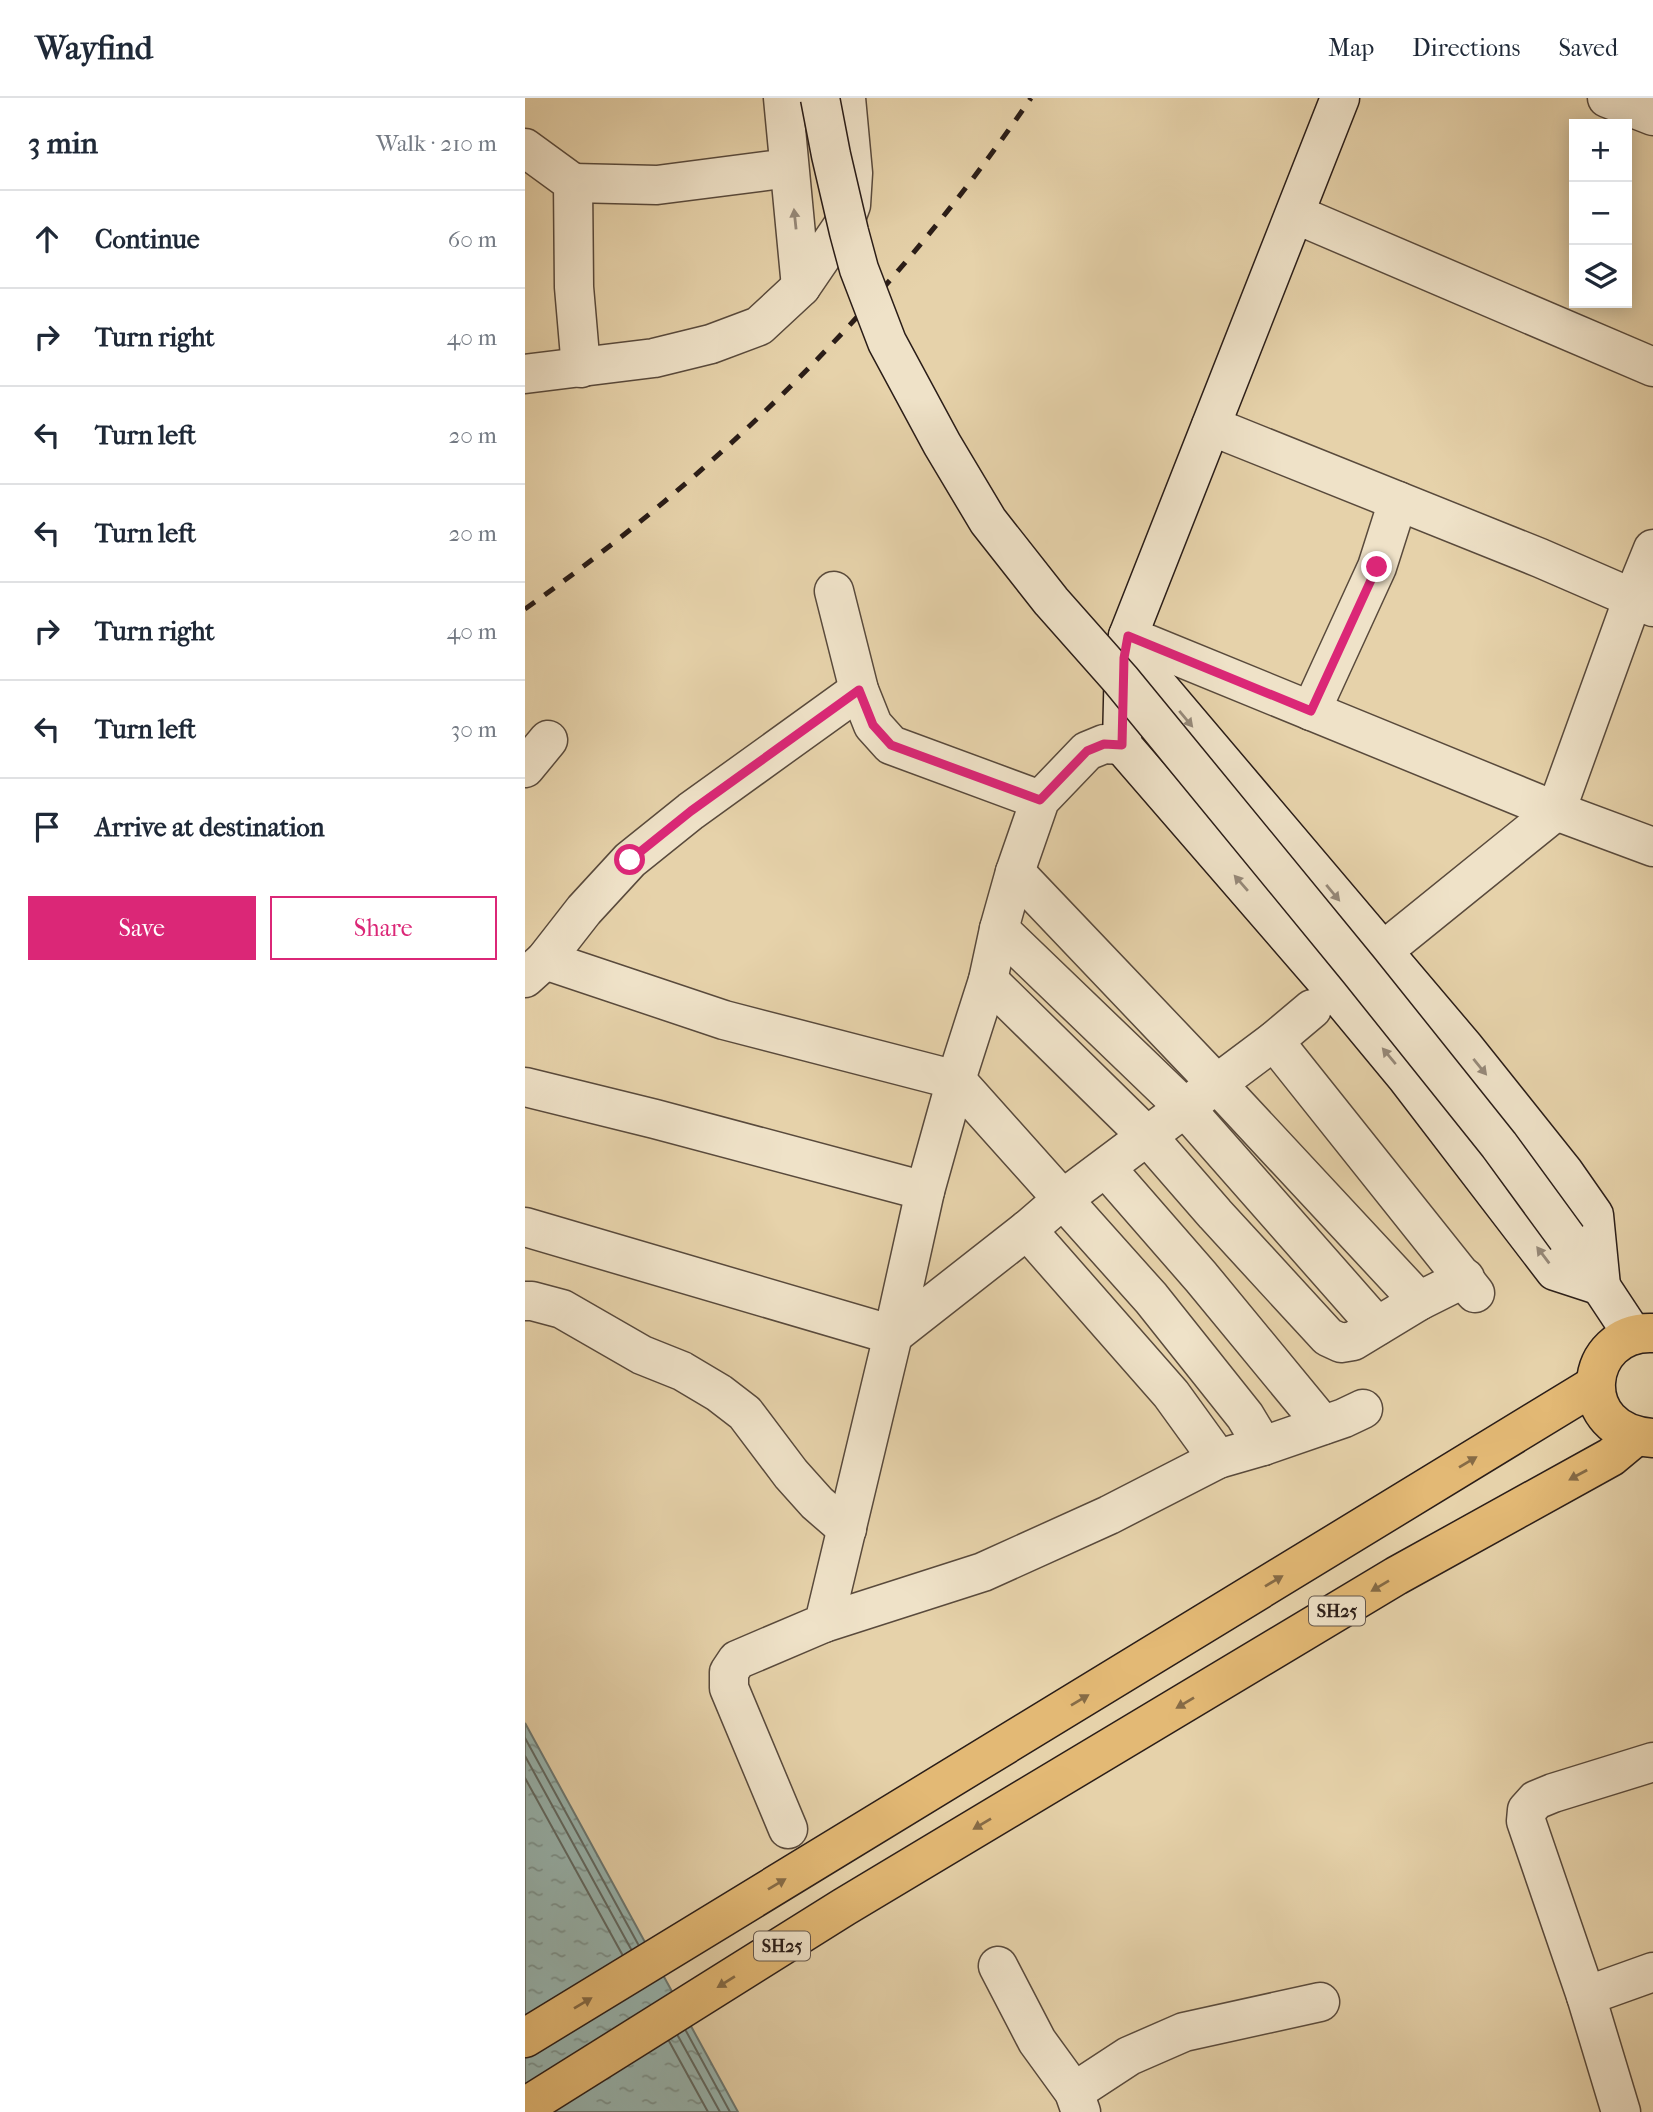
<!DOCTYPE html>
<meta charset="utf-8">
<style>
:root{--surface:#fff;--page:#f2f2f3;--text:#1f2937;--muted:#747a83;--line:#e0e1e3;--accent:#db2777}
body{margin:0;font-family:"IM FELL French Canon",serif;background:var(--page);color:var(--text)}
.controls{position:absolute;right:21px;top:21px;display:grid;overflow:hidden;border-radius:0px;box-shadow:0 4px 18px #0003}
.controls button{width:63px;height:63px;display:grid;place-items:center;padding:0;border:0;border-bottom:2px solid var(--line);background:var(--surface);color:var(--text);font:35px sans-serif}
.stop{position:absolute;width:21px;height:21px;margin:-16px;border:5px solid #db2777;border-radius:50%;background:#fff}
.stop.end{background:#db2777;border-color:#fff;box-shadow:0 2px 7px #0008}
.list{margin:0;padding:0;list-style:none}
h2{display:flex;justify-content:space-between;align-items:center;height:91px;margin:0;padding:0 28px;font-size:30px}
h2 small{font-size:23px;font-weight:400;color:var(--muted)}
.list li{display:grid;grid-template-columns:46px 1fr auto;gap:21px;align-items:center;box-sizing:border-box;height:98px;padding:0 28px;border-top:2px solid var(--line)}
.list b{display:block;font-size:26px;white-space:nowrap}
.list em{font-size:23px;font-style:normal;color:var(--muted)}
.actions{display:flex;gap:14px;padding:21px 28px}
.actions a{flex:1;padding:16px 0;border:2px solid var(--accent);border-radius:0px;text-align:center;font-size:24px;color:var(--accent)}
.actions .main{background:var(--accent);color:#fff}
.icon{flex:none;width:38px;height:38px;fill:none;stroke:currentColor;stroke-width:2;stroke-linecap:round;stroke-linejoin:round}
.map{position:relative;flex:none;width:1128px;height:2014px;overflow:hidden}
header{display:flex;align-items:center;gap:42px;box-sizing:border-box;height:98px;padding:0 35px;background:var(--surface);border-bottom:2px solid var(--line)}
header strong{font-size:33px}
nav{display:flex;gap:38px;margin-inline-start:auto;font-size:24px}
main{display:flex}
aside{flex:1;background:var(--surface)}
.map>svg:first-child{display:block}
.water{fill:url(#water-ripples);stroke:#6c7974;stroke-width:2}
.lines{fill:none;stroke-linecap:round;stroke-linejoin:round}
.shore{stroke:#616a64;stroke-width:2}
.street-casing{stroke:#594a3c;stroke-width:41}
.secondary-casing{stroke:#2a1d18;stroke-width:41}
.primary-casing{stroke:#2a1d18;stroke-width:41}
.street{stroke:#efe2c8;stroke-width:38}
.secondary{stroke:#efe2c8;stroke-width:38}
.primary{stroke:#e3b975;stroke-width:38}
.rail{stroke:#2a1d18;stroke-width:5;stroke-dasharray:12 12;stroke-linecap:butt}
.secondary-bridge-casing{stroke:#2a1d18;stroke-width:41;stroke-linecap:butt}
.secondary-bridge{stroke:#efe2c8;stroke-width:38}
.oneway{fill:#968979}
.oneway2{fill:#866b46}
.route{stroke:#db2777;stroke-width:9}
.labels{text-anchor:middle;dominant-baseline:central;stroke-width:5;stroke-linejoin:round;paint-order:stroke}
.shield{fill:#efe2c8;stroke:#65584d;stroke-width:2}
.shield-label{font-size:18px;font-weight:bold;fill:#2a1d18}
</style>
<header>
<strong>Wayfind</strong>
<nav><a>Map</a><a>Directions</a><a>Saved</a></nav>
</header>
<main>
<aside>
<h2>3 min<small>Walk · 210 m</small></h2>
<ul class="list">
<li><svg class="icon" aria-label="ahead" viewBox="0 0 24 24"><path d="M12 20V5M6 11l6-6 6 6"/></svg><div><b>Continue</b></div><em>60 m</em></li>
<li><svg class="icon" aria-label="right" viewBox="0 0 24 24"><path d="M7 20v-9h11M14 6l5 5-5 5"/></svg><div><b>Turn right</b></div><em>40 m</em></li>
<li><svg class="icon" aria-label="left" viewBox="0 0 24 24"><path d="M17 20v-9H6M10 6l-5 5 5 5"/></svg><div><b>Turn left</b></div><em>20 m</em></li>
<li><svg class="icon" aria-label="left" viewBox="0 0 24 24"><path d="M17 20v-9H6M10 6l-5 5 5 5"/></svg><div><b>Turn left</b></div><em>20 m</em></li>
<li><svg class="icon" aria-label="right" viewBox="0 0 24 24"><path d="M7 20v-9h11M14 6l5 5-5 5"/></svg><div><b>Turn right</b></div><em>40 m</em></li>
<li><svg class="icon" aria-label="left" viewBox="0 0 24 24"><path d="M17 20v-9H6M10 6l-5 5 5 5"/></svg><div><b>Turn left</b></div><em>30 m</em></li>
<li><svg class="icon" aria-label="arrive" viewBox="0 0 24 24"><path d="M6 21V4h12l-3 4 3 4H6"/></svg><div><b>Arrive at destination</b></div></li>
</ul>
<div class="actions"><a class="main">Save</a><a>Share</a></div>
</aside>
<div class="map">
<svg width="1128" height="2014" viewBox="0 0 1128 2014">
<defs>
<pattern id="water-ripples" width="26" height="14" patternUnits="userSpaceOnUse" patternTransform="scale(1.75)"><rect width="26" height="14" fill="#98b6b1"/><path d="M2 4q2-2 4 0t4 0M15 11q2-2 4 0t4 0" fill="none" stroke="#7c938f"/></pattern>
</defs>
<rect width="100%" height="100%" fill="#e6d2aa"/>
<filter id="stains"><feTurbulence type="fractalNoise" baseFrequency=".00286" numOctaves="4"/><feColorMatrix values="0 0 0 0 .2 0 0 0 0 .09 0 0 0 0 .02 0 0 0 .5 -.17"/></filter>
<radialGradient id="worn" r=".72"><stop offset=".6" stop-color="#630" stop-opacity="0"/><stop offset="1" stop-color="#630" stop-opacity=".3"/></radialGradient>
<path class="water" d="M0,1625L213,2014H0Z"/>
<g class="lines">
<g class="shore">
<path d="M0,1640L113,1846"/>
<path d="M0,1658L106,1851"/>
<path d="M0,1680L97,1856"/>
<path d="M161,1933L205,2014"/>
<path d="M153,1938L195,2014"/>
<path d="M144,1943L183,2014"/>
</g>
<g class="street-casing">
<g id="street">
<path d="M258,0L276,189"/>
<path d="M1082,0L1128,18"/>
<path d="M0,50L48,85L49,189L56,270"/>
<path d="M48,85L132,87L264,70"/>
<path d="M770,116L1128,269"/>
<path d="M0,276L129,260L186,246L234,228L276,189L319,126L326,107L328,75L321,0"/>
<path d="M686,328L1015,460L1128,509"/>
<path d="M309,493L334,592L348,627L366,647L515,702"/>
<path d="M603,538L1031,713L1128,749"/>
<path d="M786,613L852,469L873,403"/>
<path d="M0,670L23,642"/>
<path d="M490,774L691,985L894,1203"/>
<path d="M474,831L660,1010L852,1228"/>
<path d="M858,853L1031,713L1108,500L1128,451"/>
<path d="M20,862L199,922L431,982L626,1200L720,1318L738,1348"/>
<path d="M0,880L20,862L59,812L105,762L166,713L334,592"/>
<path d="M463,882L623,1039L690,1116L803,1239L816,1245L828,1243L894,1203L940,1180"/>
<path d="M749,943L950,1195"/>
<path d="M0,989L130,1021L400,1093"/>
<path d="M581,1070L676,1179L798,1327"/>
<path d="M0,1129L368,1237L502,1132L538,1101L749,943L787,911"/>
<path d="M502,1132L646,1296L693,1361"/>
<path d="M0,1203H7L37,1211L117,1257L157,1273L194,1295L220,1315L266,1376L292,1405L322,1431"/>
<path d="M299,1525L458,1474L584,1417L693,1361L738,1348L819,1320L838,1311"/>
<path d="M263,1731L204,1590V1574L212,1562L299,1525L368,1237L400,1093L431,982L463,882L474,831L490,774L515,702L562,653L579,646L597,647"/>
<path d="M473,1868L512,1943L549,1994L556,2014"/>
<path d="M1061,1898L1128,1874"/>
<path d="M549,1994L604,1958L659,1934L795,1904"/>
<path d="M1096,2014L1061,1898L1001,1723L1002,1712L1011,1702L1028,1695L1128,1664"/>
</g>
</g>
<g class="secondary-casing">
<g id="secondary">
<path d="M601,550L940,950L1039,1074L1069,1117L1076,1188L1030,1173L882,980L810,893L597,647L599,560L603,538L815,0"/>
<path d="M1061,1166L1108,1237"/>
</g>
</g>
<g class="primary-casing">
<g id="primary">
<path d="M1128,1235C1058,1232 1046,1335 1128,1340"/>
<path d="M0,1940L1070,1287"/>
<path d="M0,2009L319,1809L871,1478L1086,1359L1110,1339"/>
</g>
</g>
<use href="#street" class="street"/>
<use href="#secondary" class="secondary"/>
<use href="#primary" class="primary"/>
<path class="rail" d="M0,511C198,371 369,200 506,0"/>
<g class="secondary-bridge-casing">
<path id="secondary-bridge" d="M295,0L306,57L324,134L334,171L362,244L417,346L463,423L526,503L596,582L834,872L974,1047L1042,1140"/>
</g>
<use href="#secondary-bridge" class="secondary-bridge"/>
</g>
<defs><path id="oneway-solid" d="M-6-.8H1V-3.2L6.5 0L1 3.2V.8H-6Z" transform="scale(1.75)"/></defs>
<g class="oneway">
<use href="#oneway-solid" transform="translate(270 121) rotate(-96)"/>
<use href="#oneway-solid" transform="translate(661 621) rotate(50)"/>
<use href="#oneway-solid" transform="translate(716 785) rotate(-131)"/>
<use href="#oneway-solid" transform="translate(808 795) rotate(50)"/>
<use href="#oneway-solid" transform="translate(864 958) rotate(-130)"/>
<use href="#oneway-solid" transform="translate(955 969) rotate(51)"/>
<use href="#oneway-solid" transform="translate(1018 1157) rotate(-127)"/>
</g>
<g class="oneway2">
<use href="#oneway-solid" transform="translate(943 1364) rotate(-31)"/>
<use href="#oneway-solid" transform="translate(1053 1377) rotate(151)"/>
<use href="#oneway-solid" transform="translate(749 1483) rotate(-31)"/>
<use href="#oneway-solid" transform="translate(855 1488) rotate(149)"/>
<use href="#oneway-solid" transform="translate(555 1602) rotate(-31)"/>
<use href="#oneway-solid" transform="translate(660 1605) rotate(149)"/>
<use href="#oneway-solid" transform="translate(457 1726) rotate(149)"/>
<use href="#oneway-solid" transform="translate(252 1786) rotate(-31)"/>
<use href="#oneway-solid" transform="translate(201 1884) rotate(148)"/>
<use href="#oneway-solid" transform="translate(58 1905) rotate(-31)"/>
</g>
<g class="lines">
<path class="route" d="M105,762L166,713L334,592L348,627L366,647L515,702L562,653L579,646L597,647L599,560L603,538L786,613L852,469"/>
</g>
<g class="labels">
<g class="shield">
<rect x="784" y="1498.5" width="56" height="29" rx="5"/>
<rect x="229" y="1833.5" width="56" height="29" rx="5"/>
</g>
<g class="shield-label">
<text x="812" y="1513">SH25</text>
<text x="257" y="1848">SH25</text>
</g>
</g>
<rect width="100%" height="100%" filter="url(#stains)"/>
<rect width="100%" height="100%" fill="url(#worn)"/>
</svg>
<div class="controls">
<button>+</button>
<button>−</button>
<button><svg class="icon" aria-label="layers" viewBox="0 0 24 24"><path d="M12 4l9 5-9 5-9-5zM3 14l9 5 9-5"/></svg></button>
</div>
<div class="stop" style="left:105px;top:762px"></div>
<div class="stop end" style="left:852px;top:469px"></div>
</div>
</main>
